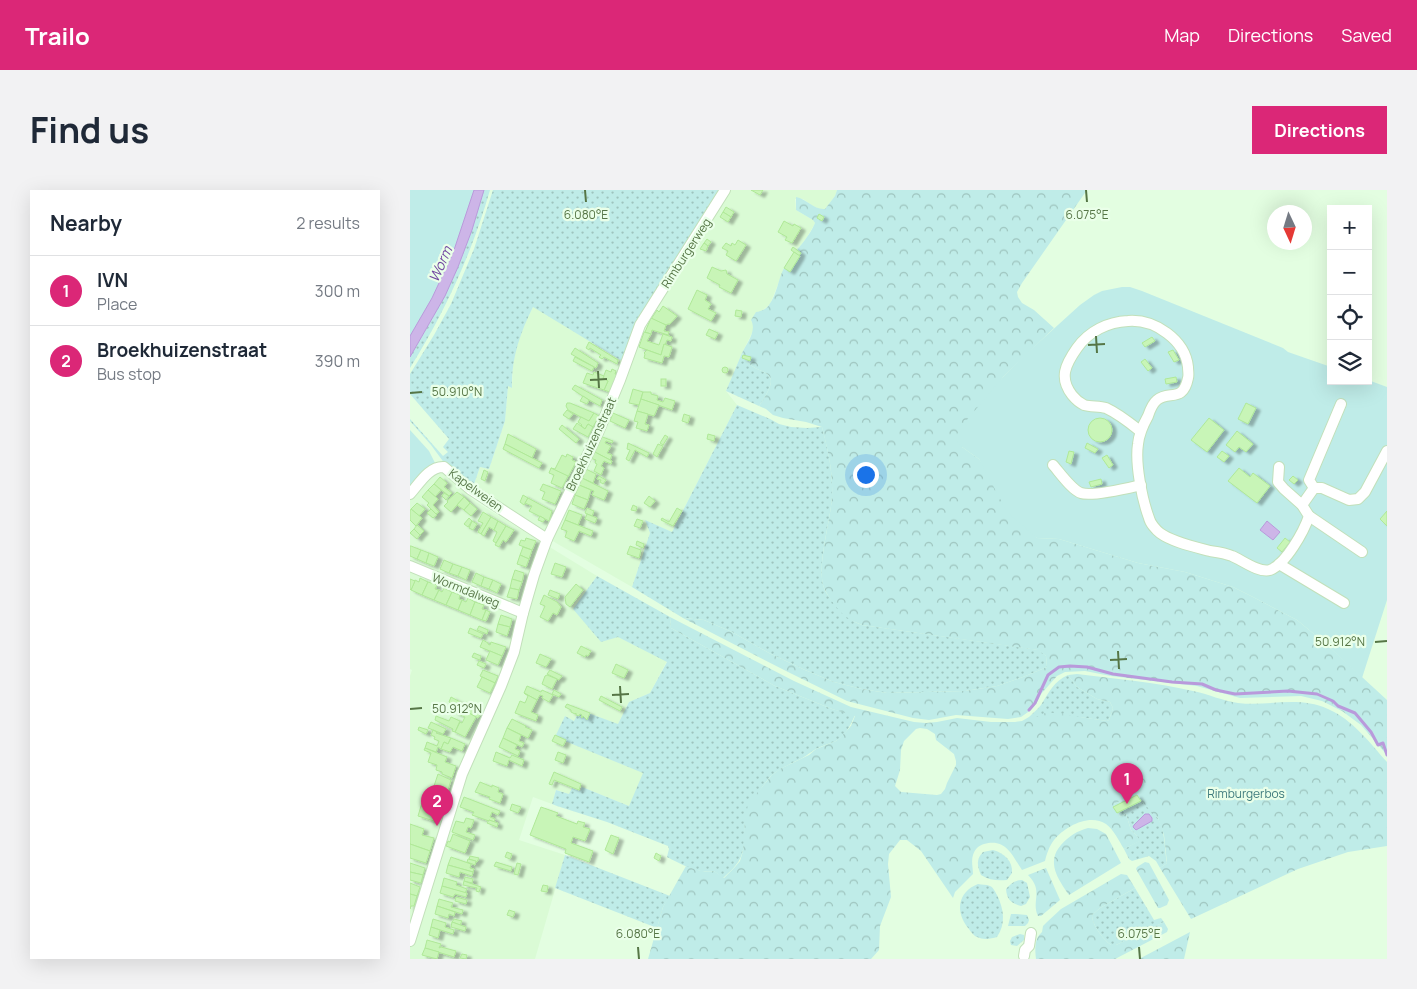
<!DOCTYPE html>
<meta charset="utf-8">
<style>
:root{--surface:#fff;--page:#f2f2f3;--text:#1f2937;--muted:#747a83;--line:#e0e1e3;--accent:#db2777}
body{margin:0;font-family:Manrope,sans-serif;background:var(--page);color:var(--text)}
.controls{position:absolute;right:15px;top:15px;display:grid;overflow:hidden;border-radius:0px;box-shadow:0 5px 20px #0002}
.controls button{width:45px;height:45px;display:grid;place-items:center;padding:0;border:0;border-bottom:1px solid var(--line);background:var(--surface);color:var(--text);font:25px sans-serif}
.compass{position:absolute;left:857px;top:15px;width:45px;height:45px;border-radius:50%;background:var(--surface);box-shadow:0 5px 20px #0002;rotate:176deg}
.you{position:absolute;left:455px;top:284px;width:18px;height:18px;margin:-12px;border:4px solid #fff;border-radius:50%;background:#1a73e8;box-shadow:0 0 0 8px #1a73e833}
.badge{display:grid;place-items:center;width:32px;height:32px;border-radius:50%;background:var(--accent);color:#fff;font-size:16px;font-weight:700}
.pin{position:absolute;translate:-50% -41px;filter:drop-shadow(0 1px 2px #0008)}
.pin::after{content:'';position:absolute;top:26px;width:18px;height:15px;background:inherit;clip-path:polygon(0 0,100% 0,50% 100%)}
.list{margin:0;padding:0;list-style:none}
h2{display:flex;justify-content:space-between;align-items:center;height:65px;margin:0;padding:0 20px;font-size:21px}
h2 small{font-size:16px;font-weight:400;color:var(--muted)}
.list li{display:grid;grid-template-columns:32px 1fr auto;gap:15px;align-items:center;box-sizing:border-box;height:70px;padding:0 20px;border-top:1px solid var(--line)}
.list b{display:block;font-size:19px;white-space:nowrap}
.list p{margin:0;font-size:16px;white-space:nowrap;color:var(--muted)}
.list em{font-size:16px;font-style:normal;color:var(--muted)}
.icon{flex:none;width:28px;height:28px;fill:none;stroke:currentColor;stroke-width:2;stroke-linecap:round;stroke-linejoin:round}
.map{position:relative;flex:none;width:977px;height:769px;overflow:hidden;border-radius:0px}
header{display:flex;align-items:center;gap:30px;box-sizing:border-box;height:70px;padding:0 25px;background:var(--accent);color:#fff}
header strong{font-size:24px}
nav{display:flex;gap:28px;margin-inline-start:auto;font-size:18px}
.intro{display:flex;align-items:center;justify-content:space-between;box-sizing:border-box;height:120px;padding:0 30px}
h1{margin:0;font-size:35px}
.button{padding:12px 22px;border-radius:0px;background:var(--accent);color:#fff;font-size:18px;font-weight:700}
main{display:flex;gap:30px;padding:0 30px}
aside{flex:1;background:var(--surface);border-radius:0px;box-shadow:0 5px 20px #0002}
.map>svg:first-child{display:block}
.residential{fill:#dafbd5}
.grass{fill:url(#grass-dots)}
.forest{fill:url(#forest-crowns);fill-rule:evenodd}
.park{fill:#bfece8}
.water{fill:#cdb5e8;stroke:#b99adb}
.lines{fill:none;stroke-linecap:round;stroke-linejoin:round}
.stream{stroke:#b99adb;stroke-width:3}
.building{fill:#c8f5b7;stroke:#afe897;filter:url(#shadow)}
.minor-casing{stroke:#c2e0ba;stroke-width:12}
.minor{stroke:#fff;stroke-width:10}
.ticks{fill:none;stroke:#567646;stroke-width:2}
.labels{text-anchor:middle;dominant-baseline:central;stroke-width:4.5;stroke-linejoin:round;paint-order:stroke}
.street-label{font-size:12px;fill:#567646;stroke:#eaffe9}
.park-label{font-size:12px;fill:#3e7b7d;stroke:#eaffe9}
.water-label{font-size:14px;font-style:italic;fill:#7347a1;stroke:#eaffe9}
.ticks-label{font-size:12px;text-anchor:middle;fill:#567646;stroke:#eaffe9;stroke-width:4.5;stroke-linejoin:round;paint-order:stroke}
</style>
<header>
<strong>Trailo</strong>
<nav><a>Map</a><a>Directions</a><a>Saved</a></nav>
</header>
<div class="intro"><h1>Find us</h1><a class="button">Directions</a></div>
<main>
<aside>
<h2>Nearby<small>2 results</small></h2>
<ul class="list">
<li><span class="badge">1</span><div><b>IVN</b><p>Place</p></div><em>300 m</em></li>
<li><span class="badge">2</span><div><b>Broekhuizenstraat</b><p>Bus stop</p></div><em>390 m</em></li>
</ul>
</aside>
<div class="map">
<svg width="977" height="769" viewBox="0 0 977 769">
<defs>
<pattern id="grass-dots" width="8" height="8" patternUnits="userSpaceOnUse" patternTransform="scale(1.25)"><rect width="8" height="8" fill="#bfece8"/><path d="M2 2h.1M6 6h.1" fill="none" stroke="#9ec4be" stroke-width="1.8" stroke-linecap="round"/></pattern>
<pattern id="forest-crowns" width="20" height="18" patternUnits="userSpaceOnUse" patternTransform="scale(1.25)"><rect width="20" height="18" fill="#bfece8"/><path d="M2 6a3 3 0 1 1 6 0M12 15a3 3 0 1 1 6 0" fill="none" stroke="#9ec4be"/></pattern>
<filter id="shadow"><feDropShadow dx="4.5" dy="2.5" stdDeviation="1" flood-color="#0004"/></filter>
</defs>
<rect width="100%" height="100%" fill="#e3fee1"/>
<g class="residential">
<path d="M310,0H427L425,6L415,19L411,20L403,16L393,9H385L386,20L403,30L405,33L404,35L397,47L375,77L360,114L341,130L344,136L343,141L332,163L316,201L327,215L262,342L236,331L240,343L222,397L146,353L63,297L70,277L79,279L95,231L98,196L102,198L103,175L107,153L114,135L123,117Z"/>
<path d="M25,273L66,312L187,386L163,419L208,447L257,471L240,503L219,512L208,534L164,531L155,526L146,547L234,583L219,616L172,597L170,601L159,604L146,600L142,614L123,607L109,650L155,665L125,769H0V486L2,480L0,479V300Z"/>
</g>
<g class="grass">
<path d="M74,0H80C62,63 35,122 0,178V167C17,138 34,109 48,77C58,52 65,26 74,0Z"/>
<path d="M83,0H310L212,171L123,117C110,143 101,169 102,198L98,196L95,231L79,279L70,277L63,297L35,274L21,255L0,231V229L33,266L38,262L33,257L39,249L0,204V184L24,145L41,114L64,59Z"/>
<path d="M332,163C342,191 380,171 349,216L316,201Z"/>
<path d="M327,215L360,229L369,234L381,237L397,238L412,237C418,260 423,281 422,306C421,330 406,376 414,398C417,406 424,413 430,419C438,427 441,431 452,435L629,460L636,466L637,477L613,487L587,496L555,501L477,503L452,499L424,492L395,480L359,463L322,442L294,430L273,428L222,397L240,343L235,330L262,342Z"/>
<path d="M187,386L260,427L261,438L365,496L422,519L445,525C440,536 435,547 424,552C418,554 411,556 406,559C399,563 394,568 386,571C377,576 368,579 360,587C350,599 340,614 336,630C334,634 335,640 335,645C333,668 330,673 313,688L304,681C287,684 271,674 257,667L259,659L258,656L197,632L147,616L142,614L146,600L159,604L162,598L170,601L172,597L219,616L233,583L145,547L155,526L164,531L170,520L208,534L219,512L240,503L257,472L208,447L191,452L163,419Z"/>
<path d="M658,485L667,497L687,509L700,512L703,518L699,530L697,531L669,527H619C623,523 628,519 631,515C639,502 644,491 658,485Z"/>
<path d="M724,604C730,611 738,616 744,623C756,636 754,657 757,673L750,678L746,671L739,666L722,671L719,669L714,659L729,651L727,646L721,640L716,624L710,627L704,614Z"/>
<path d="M583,660C594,663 603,671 602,683L597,690C587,691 579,690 571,685C567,676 566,669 573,662Z"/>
<path d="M155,665L260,706L253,717L247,738L145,698Z"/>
<path d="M612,690L617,693L620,707L616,714L611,716C601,713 597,710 596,699C600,694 605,690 612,690Z"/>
<path d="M568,694C572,695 576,694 580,696C584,698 585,702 587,705C594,719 596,734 587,747C581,749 573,750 567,747C564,746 561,742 559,739C545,723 547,702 568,694Z"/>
<path d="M725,698L744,730L751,728L754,732L706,755H701C693,749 682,735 682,725L690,718Z"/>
<path d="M601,724H606L617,725L619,730L618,733L615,736H598Z"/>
<path d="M610,744L614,745V750L607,756L601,755L600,751L602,747Z"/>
</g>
<g class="forest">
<path d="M427,0H677L612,93L607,102L608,107L612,113L624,120L644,138L593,187L552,257L569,269L627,348L649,349L728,373L775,382L823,397L843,407L887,430L915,453L977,510V565L951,535L932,521L912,511L891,506L830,508L787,496L701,486L675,481L655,482L647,486L631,504L626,514L621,520L611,527L598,529L546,525L519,530L503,528L437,511L378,482L273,428L294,430L322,442L359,463L395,480L424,492L452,499L477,503L555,501L587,496L613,487L637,477L636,466L628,460L452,435C439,430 432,425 424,414C420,409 417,404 414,398C406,377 421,330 422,306C423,281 418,261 412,237L396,232L373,228L363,225L356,219L349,216C380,171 342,191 332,163C337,153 347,141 341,130L346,122C352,121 356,119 359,115C367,104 368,90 374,78C383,62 398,50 405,33L403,30L386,20V7C397,9 404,20 415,19L425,6Z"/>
<path d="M260,427L384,491L441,517L504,532L516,533L527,532L547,528L581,532H605L612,531L619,527H627L637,522L697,531L699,530L703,518L700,512L687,509L667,497L658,485L667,484C706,489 745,492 783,501C798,504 813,511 828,513C859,517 887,505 918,519C943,530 959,552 977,572V656L938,662L888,679L781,729L750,678L757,673L754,645L748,628L724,604L704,614L710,627L716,624L721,640L727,646L730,651L714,659C709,651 704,640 696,634C680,623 655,636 644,650C639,657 637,663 635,671L612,680C602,665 596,648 574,654C568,656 565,659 563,665C561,671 563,678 563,684L545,702L543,708L511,661L497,650H490L479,664L478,674L481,707L470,736L469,760L461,769H238L253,717L276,676C285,679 293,683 304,681L314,688L325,677L330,671L333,661L335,631L338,614L362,585L370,579L399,565L406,559L426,551L431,547L441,536L445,526L422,519L365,496L261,438ZM510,538L517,539L525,544L526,550L544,564L546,571V575L537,593L535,599L531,604L527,605L491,602L485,596L490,580L491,560L494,551L506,539Z"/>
<path d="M678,638L687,639L696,644L711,673L659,705C648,689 636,672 651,655C659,646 667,641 678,638Z"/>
<path d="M735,672L739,673L759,710L757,715L750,718H748L726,679L727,677Z"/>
<path d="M636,678L650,710L631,726H628C621,711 634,701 618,685Z"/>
<path d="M711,684L717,685L725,698L690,718L682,725C682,735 693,749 701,755H706L754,732L758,739L757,742L705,769H626C625,759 624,749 632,742L633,736L637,732L651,719Z"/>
<path d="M780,742L774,769H729Z"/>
</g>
<g class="park">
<path d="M0,0H69L49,62L0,158Z"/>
<path d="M712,97H720L732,101L873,158L878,162L921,177V191L958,190L977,197V410L952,488L915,453L887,430L843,407L823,397L775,382L728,373L649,349L627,348L597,322L569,269L552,257L547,251L546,248L548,242L556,231L593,187L616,164L670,115L684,105L692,101Z"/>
<path d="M0,240L19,261L25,273L0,299Z"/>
</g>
<g class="water">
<path d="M64,0H74L62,40L48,77L35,106L0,167V146L22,108L43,63Z"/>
<path d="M857,331L870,342L863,350L850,340Z"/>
<path d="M735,624H739L742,628V631L726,640L723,637L724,635Z"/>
</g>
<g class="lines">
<path class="stream" d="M619,520L625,513L638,485L649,477L660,476L677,477L703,484L762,492L792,494L806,500L825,504L878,501L907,504L923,511L928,516L945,523L961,542L968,555L973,553L977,565"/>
</g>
<g class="building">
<path d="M341,0H353L350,5Z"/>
<path d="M316,17L324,22L321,27L313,22Z"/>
<path d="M313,22L321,27L318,32L310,27Z"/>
<path d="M409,24L414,27L412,31L407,28Z"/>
<path d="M374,31L383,36L384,34L391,38L382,53L375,50L377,47L368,42Z"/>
<path d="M297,49L301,52L298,56L294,53Z"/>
<path d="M328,50L336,55L326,71L316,65L318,61L312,58L316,53L321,56L322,53L325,55Z"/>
<path d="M294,53L298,56L296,61L290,59Z"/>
<path d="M383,57L391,63L389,66L381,60Z"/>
<path d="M384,62L390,66L380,82L374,78Z"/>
<path d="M302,77L311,81L316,80L317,84L328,90L321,103L309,97L310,95L297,88Z"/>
<path d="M287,100L297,105L295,110L301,114L298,119L306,123L301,131L278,119Z"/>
<path d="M253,116L267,126L260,134H258L256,135L241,129L247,120L249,122Z"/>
<path d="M326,120L332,121L331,127L325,126Z"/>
<path d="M241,128L256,135L254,141L259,142L258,145L242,140L241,144L235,142Z"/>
<path d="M299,139L308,143L305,149L296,145Z"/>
<path d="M234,142L241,144L237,151L249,155L253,144L262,147L261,151L257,150L255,155L254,154L251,165L229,157Z"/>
<path d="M742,147L745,151L735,157L732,153Z"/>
<path d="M179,152L208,170L207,174L194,167L192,169L189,167L191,165L180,158L179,160L176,158Z"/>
<path d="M254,154L262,157L259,167L254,166L252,173L234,168L235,164L234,163L237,160L251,165Z"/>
<path d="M165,158L188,173L186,178L161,164Z"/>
<path d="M763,160L769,170L764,172L758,162Z"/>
<path d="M333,165L341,167L340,171L332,168Z"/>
<path d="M165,167L184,177L182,181L163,171Z"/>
<path d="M735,169L742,178L738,181L731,172Z"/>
<circle cx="315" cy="180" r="3"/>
<path d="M202,179L206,181L205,184L207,185L200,202L194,200L198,191L193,188L196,180L201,182Z"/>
<path d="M184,182L194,186L193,188L198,191L194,200L173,193L177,183L183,185Z"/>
<path d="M766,187L767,192L756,194L755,189Z"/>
<rect x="251" y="189" width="5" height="7"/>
<path d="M165,195L192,210L190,216L174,207L162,199Z"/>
<path d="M223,199L233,202L229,215L219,213Z"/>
<path d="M233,202H241V204L248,206L247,210L253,212L255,208L265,211L262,220L231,209Z"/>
<path d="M173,206L179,210L177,214L170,211Z"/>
<path d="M231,209L249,215L244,226L227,221Z"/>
<path d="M157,213H160L184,223L179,231H178L158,220L156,216Z"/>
<path d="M836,213L846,218L838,234L828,229Z"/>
<path d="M157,220L163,224L159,229L153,225Z"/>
<path d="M227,221L238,224L235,234L239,235L237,241L226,238L228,232L224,231Z"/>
<path d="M184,223L189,226L183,237L178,234L175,239L171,236L172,235L168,232L171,227L179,231Z"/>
<path d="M203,223L219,230L215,238L200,231Z"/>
<path d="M274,224L280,226L278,233L272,231Z"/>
<circle cx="690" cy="240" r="12"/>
<path d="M799,228L814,240L797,262L781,250Z"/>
<path d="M167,233L175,239L178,234L183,237L178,247L163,239Z"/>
<path d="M152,235L169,249L166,253L149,239Z"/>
<path d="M827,241L843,254L836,262L829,257L825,262L816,255Z"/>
<path d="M98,244L126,259L122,268L95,254Z"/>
<path d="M298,244L305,246L304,251L297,249Z"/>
<path d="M255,245L258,247L253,255L250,253Z"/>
<path d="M190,246L203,251L202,253L196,251L195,253L201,256L197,263L202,265L200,270L183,261Z"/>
<path d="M218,253L239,263L237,267L225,260L219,271L216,269L220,260L217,259Z"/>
<path d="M677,253L688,259L685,263L675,258Z"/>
<path d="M95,254L132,273L129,278L93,259Z"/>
<path d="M248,254L253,256L247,267L243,264Z"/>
<path d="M183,261L202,271L201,274L194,271L191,276L194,278L191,285L184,281L187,274L185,273L186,270L180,268Z"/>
<path d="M659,261L664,262L661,274L656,272Z"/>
<path d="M812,261L819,266L814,272L807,267Z"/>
<path d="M157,264L163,267L162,270L166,272L158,287L141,278L145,279L152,265L156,267Z"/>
<path d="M697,265L703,275L699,278L692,268Z"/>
<path d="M141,278L158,286L152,298L141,293L144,285L139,283Z"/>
<path d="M829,278L840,287L843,283L860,296L847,313L818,291Z"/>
<path d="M176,279L186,284L183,293L172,288Z"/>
<path d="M74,280L78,282L75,291L71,289Z"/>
<path d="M189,286L196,290L193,294L190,292L191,290L187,289Z"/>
<path d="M883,286L888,290L884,294L879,290Z"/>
<path d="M30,287L37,293L34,297L42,303L39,306L24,294Z"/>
<path d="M172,288L198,301L194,310L182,305L184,301L169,295Z"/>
<path d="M691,289L692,294L681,297L679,292Z"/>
<path d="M24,294L31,300L25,307L18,300Z"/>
<path d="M133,294L151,301L145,314L132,309L135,302L130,300Z"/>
<path d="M169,295L181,300L178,310L165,305Z"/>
<path d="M18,300L28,309L23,315L29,322L26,324L17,315L19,313L12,307Z"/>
<path d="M47,302L54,307L41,322L34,316L38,312L37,311Z"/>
<path d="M34,303L39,306L36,310L32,306Z"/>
<path d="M113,305L118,308L114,315L110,312Z"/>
<path d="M165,305L178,310L174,319L162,314Z"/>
<path d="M239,306L245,311L240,317L234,313Z"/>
<path d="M54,307L60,313L54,320L47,315Z"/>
<path d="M118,308L142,321L139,331L119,321L122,316L115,313Z"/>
<path d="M7,313L15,319L9,326L1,319Z"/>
<path d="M60,313L67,319L61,326L54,320Z"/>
<path d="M223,315L227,317L226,321L221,320Z"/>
<path d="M177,318L184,321L182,326L175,323Z"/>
<path d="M267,318L272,321L263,336L251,330L252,328L259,332Z"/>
<path d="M1,319L12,328L6,336L0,330V321Z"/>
<path d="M21,319L27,325L23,328L17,323Z"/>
<path d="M159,320L172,325L168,335L155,330Z"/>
<path d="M977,321V336L970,329Z"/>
<path d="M73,322L81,327L71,344L68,342L73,333L68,331Z"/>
<path d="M177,324L187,328L185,333L175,329Z"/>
<path d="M130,326L135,329L133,332L128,330Z"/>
<path d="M81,327L88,331L84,340L79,337L74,346L71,344Z"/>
<path d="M59,328L62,331L58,337L54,334Z"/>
<path d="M227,329L233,331L230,338L224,336Z"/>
<path d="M155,330L183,341L181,346L169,341L164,351L155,347L157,341L151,339Z"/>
<path d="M62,331L67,334L63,340L59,338Z"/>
<path d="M88,331L96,336L86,353L83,351L87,342L84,340Z"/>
<path d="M7,335L14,341L10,345L4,339Z"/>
<path d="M96,336L104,340L96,352L93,350L89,357L85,355Z"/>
<path d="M4,339L10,345L7,349L0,343Z"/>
<path d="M116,348L126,351L122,360L109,355L111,350L115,351Z"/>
<path d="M875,348L880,352L872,362L867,358Z"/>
<path d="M227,351L234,354L233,358L226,355Z"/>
<path d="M0,356H1L11,360L7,369L0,366Z"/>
<path d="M220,356L231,360L229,368L217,364Z"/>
<path d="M113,357L122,360L119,369L110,365Z"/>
<path d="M11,360L19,363L16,373L7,369Z"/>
<path d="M19,363L28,367L24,376L16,373Z"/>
<path d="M110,365L119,369L116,377L107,374Z"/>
<path d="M34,370L43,374L39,383L30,379Z"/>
<path d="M145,373L156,377L152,387L141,384Z"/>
<path d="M43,374L52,377L48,386L39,383Z"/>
<path d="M52,377L60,380L56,390L48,386Z"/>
<path d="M105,380L114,383L112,392L102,389Z"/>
<path d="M66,383L74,387L71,396L62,392Z"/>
<path d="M74,387L83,390L79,399L71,396Z"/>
<path d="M10,388L18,392L12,405L1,400L5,390L9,392Z"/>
<path d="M0,389L5,391L1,400L0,399Z"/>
<path d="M102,389L112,392L109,400L100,398Z"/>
<path d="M83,390L91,394L87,403L79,399Z"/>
<path d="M18,392L27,395L25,399L29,400L24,410L12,405Z"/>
<path d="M166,394L173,400L160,417L156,414L155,407Z"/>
<path d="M34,398L42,402L36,415L24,410L29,400L32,402Z"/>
<path d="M100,398L109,400L107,409L97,407Z"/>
<path d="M140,400L150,404L148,409L138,405Z"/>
<path d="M42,402L50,405L49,409L52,410L48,420L36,415Z"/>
<path d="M134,405L147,412L151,417L147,425L143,423L138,431L130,427L135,416L130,414Z"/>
<path d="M58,408L65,412L60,425L48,420L52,410L56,412Z"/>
<path d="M65,412L74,415L72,419L76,420L72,430L60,425Z"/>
<path d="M76,420L80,422L76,431L72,430Z"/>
<path d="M91,425L102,429L100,437L88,434Z"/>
<path d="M88,434L100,437L97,446L86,442Z"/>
<path d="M69,436L78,440L77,444L67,440Z"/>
<path d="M60,438L73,444L71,448L58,443Z"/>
<path d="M73,450L78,453V454L80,455L81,452L96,457L92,466L70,457Z"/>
<path d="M171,456L181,461L178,466L176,465L175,467L167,463Z"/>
<path d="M80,461L92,466L88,475L76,470Z"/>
<path d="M64,463L71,466L70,470L62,467Z"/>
<path d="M130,464L141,469L136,477L126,473Z"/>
<path d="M69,471L76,474L74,478L67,475Z"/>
<path d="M206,474L218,480L214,488L202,483Z"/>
<path d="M73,480L88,486L85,493L70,486Z"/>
<path d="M140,480L152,486L149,490L137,484Z"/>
<path d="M137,485L147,489L142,499L132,494L135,486Z"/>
<path d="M72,487L85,493L80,503L67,497Z"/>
<path d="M117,496L131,502L132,500L143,505L139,512L132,508L133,506L130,505L127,510L114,503Z"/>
<path d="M144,500L151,504L149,507L142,504Z"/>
<path d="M114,503L127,510L121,522L128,525L126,531L105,523L110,511L115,513L118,506Z"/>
<path d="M191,506L212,517L210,521L189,510Z"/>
<path d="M41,507L54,514L56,512L72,522L68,528L39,512Z"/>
<path d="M157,514L180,523L177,530L173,526L172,528L171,527L172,525L170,524L169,526L166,525V523L165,524L161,522V520L155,517Z"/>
<path d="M47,516L66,527L55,547L45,542L50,532L52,533L55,527L44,522Z"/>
<path d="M26,526L39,531L41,527L50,531L45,542L42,541L43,539L25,530Z"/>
<path d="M102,529L116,536L115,537L122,540L118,548L97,538Z"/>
<path d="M21,532L36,539L33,544L18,538Z"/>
<path d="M9,537L18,540L16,544L8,540Z"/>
<path d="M97,538L111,545L109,551L114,553L112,557L93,548Z"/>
<path d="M23,540L27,542L26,543L41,548L38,554L34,552L31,559L28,557L26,562L15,558L17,552L27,556L29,551L24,549L25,547L21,545Z"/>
<path d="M145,545L156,550L153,556L142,551Z"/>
<path d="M41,548L55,554L52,561L43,557L40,562L31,559L34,552L38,554Z"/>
<path d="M93,548L107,555L105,559L110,561L108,566L89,557Z"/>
<path d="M15,558L37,567L35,572L46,576L42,588L32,584V582L26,580L27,575L18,572L21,563L14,560Z"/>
<path d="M86,562L100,568L102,565L114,570L112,576L99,570L97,576L83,571Z"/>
<path d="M148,562L156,565L153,573L145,570Z"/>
<path d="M144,582L171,594L169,600L144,590L142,595L139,594Z"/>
<path d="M28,584L41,590L36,607L22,602Z"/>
<path d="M70,592L82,597V595L89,598L88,602L93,604L90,613L79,609L80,607L65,602Z"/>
<path d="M727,605L731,611L707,623L703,617Z"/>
<path d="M14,607L18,608V607L30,610L26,620L11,616Z"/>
<path d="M54,607L90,621L88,625L82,622L80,627L85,629L84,632L79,630V631L62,625L64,622L50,617Z"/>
<path d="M102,614L111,617L108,623L100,620Z"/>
<path d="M11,616L26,620L24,631L8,626Z"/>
<path d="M131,617L148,623L146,626L167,634L168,631L175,633L173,637L180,639L175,651L163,647L161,653L183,661L179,672L155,663L156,659L120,645Z"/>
<path d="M56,628L64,630L61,638L58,637L56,642L65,645L63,650L42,642L46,631L54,633Z"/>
<path d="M79,630L88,633L87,637L77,633Z"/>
<path d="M0,634L14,639L12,645L24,648L20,661L0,654Z"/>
<path d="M43,644L60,651L55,663L36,656L38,651L40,652Z"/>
<path d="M201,645L209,648L203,664L195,660Z"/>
<path d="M0,654L20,661L16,673L0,668Z"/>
<path d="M97,662L102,664L100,669L95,667Z"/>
<path d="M246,663L251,666L249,671L244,668Z"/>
<path d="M60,666L69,668L67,672L59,669Z"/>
<path d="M41,667L61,674L60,678L64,679L63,682L38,675Z"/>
<path d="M58,669L66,671L65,675L57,672Z"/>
<path d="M86,672L102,677L101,681L84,676Z"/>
<path d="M0,673L15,678L13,685L0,682Z"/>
<path d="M107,673L111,674L108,685L104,684Z"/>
<path d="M38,675L63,682L62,686L50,682L49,687L36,683Z"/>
<path d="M0,682L13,685L11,693L0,690Z"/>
<path d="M55,687L63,689L62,693L54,691Z"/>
<path d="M34,688L47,692L46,695L57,699L55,703L32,696Z"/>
<path d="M54,691L71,697L69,702L66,701L67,698L53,695Z"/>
<path d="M0,693L10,697L7,706L0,704Z"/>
<path d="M133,695L138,696L137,702L131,701Z"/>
<path d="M32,696L57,703L56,707L45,704L43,707L30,703Z"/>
<path d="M0,704L7,706L4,716H1L0,719Z"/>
<path d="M46,707L57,710L56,714L45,711Z"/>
<path d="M29,709L43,713L41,717L53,720L52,724L27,716Z"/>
<path d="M27,716L45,722L44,726L39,724L38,728L25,724Z"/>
<path d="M99,720L105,722L103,727L97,725Z"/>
<path d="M23,729L36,733L35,737L44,740L43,744L21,737Z"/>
<path d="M44,729L52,731L50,735L42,732Z"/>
<path d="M42,732L56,737L55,741L41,737Z"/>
<path d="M21,737L30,740L28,748L19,745Z"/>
<path d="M17,750L31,754L29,758L31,757L46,761L44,767L15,758Z"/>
<path d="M15,758L29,762L27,769L12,765Z"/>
<path d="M52,764L57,765L56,769L50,768Z"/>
</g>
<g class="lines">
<g class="minor-casing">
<g id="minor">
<path d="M730,241C720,233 709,224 696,218C689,216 681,217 674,215C668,212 666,210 662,205C649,188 655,175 667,158C679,141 698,132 718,131C745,129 775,150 778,177C778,181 779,185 778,188C773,213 759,200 747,210C742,214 740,220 738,226C733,235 729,244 728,254C725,274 732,309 739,328C740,333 746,340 750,343C762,352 785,357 800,361C807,362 815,363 822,366C832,370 848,383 860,380C876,374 894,341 899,326L892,315L874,299L868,292L869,277"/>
<path d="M643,275C650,283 662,300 671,303C682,307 718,298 731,295"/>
<path d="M904,298H912L939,310L948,309L955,302L977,261"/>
<path d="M0,304C9,294 19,276 34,277L60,299L137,349"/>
<path d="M892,315L904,298L899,290L931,214"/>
<path d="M899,326L952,362"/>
<path d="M869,374L934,413"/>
<path d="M0,376L113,423"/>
<path d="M0,751L52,584L91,496L104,462L113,423L124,385L137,349L188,243L210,190L230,135L315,0"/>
<path d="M614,766L615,760L619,756L621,743"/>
</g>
</g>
<use href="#minor" class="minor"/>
</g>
<path class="ticks" d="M175,0L176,12M676,0L677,12M686,146L687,163M678,155L695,154M188,181L189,198M180,190L197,189M0,203L12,202M965,452L977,451M708,461L709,479M700,470L717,469M210,496L211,513M202,505L219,504M0,519L12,518M228,757L229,769M729,757L730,769"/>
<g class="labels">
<g class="street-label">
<text transform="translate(276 63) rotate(-57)">Rimburgerweg</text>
<text transform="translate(181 254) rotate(-65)">Broekhuizenstraat</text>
<text transform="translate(66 300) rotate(36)">Kapelweien</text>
<text transform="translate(56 400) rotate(22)">Wormdalweg</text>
</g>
<g class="park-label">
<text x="836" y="603">Rimburgerbos</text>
</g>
<g class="water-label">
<text transform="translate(30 74) rotate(-66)">Worm</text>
</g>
</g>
<g class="ticks-label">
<text x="176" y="29">6.080°E</text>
<text x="677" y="29">6.075°E</text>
<text x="47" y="206">50.910°N</text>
<text x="930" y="456">50.912°N</text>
<text x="47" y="523">50.912°N</text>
<text x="228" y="748">6.080°E</text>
<text x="729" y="748">6.075°E</text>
</g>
</svg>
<div class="controls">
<button>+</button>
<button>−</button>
<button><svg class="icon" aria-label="locate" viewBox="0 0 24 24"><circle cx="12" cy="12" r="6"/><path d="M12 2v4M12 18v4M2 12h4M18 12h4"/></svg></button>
<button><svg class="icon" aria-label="layers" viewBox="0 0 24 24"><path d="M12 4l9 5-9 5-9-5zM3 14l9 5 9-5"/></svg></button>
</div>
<svg class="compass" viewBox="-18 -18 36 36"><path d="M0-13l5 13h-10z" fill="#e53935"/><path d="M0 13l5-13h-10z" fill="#747a83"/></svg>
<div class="you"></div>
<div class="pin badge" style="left:717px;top:614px">1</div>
<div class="pin badge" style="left:27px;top:636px">2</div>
</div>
</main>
